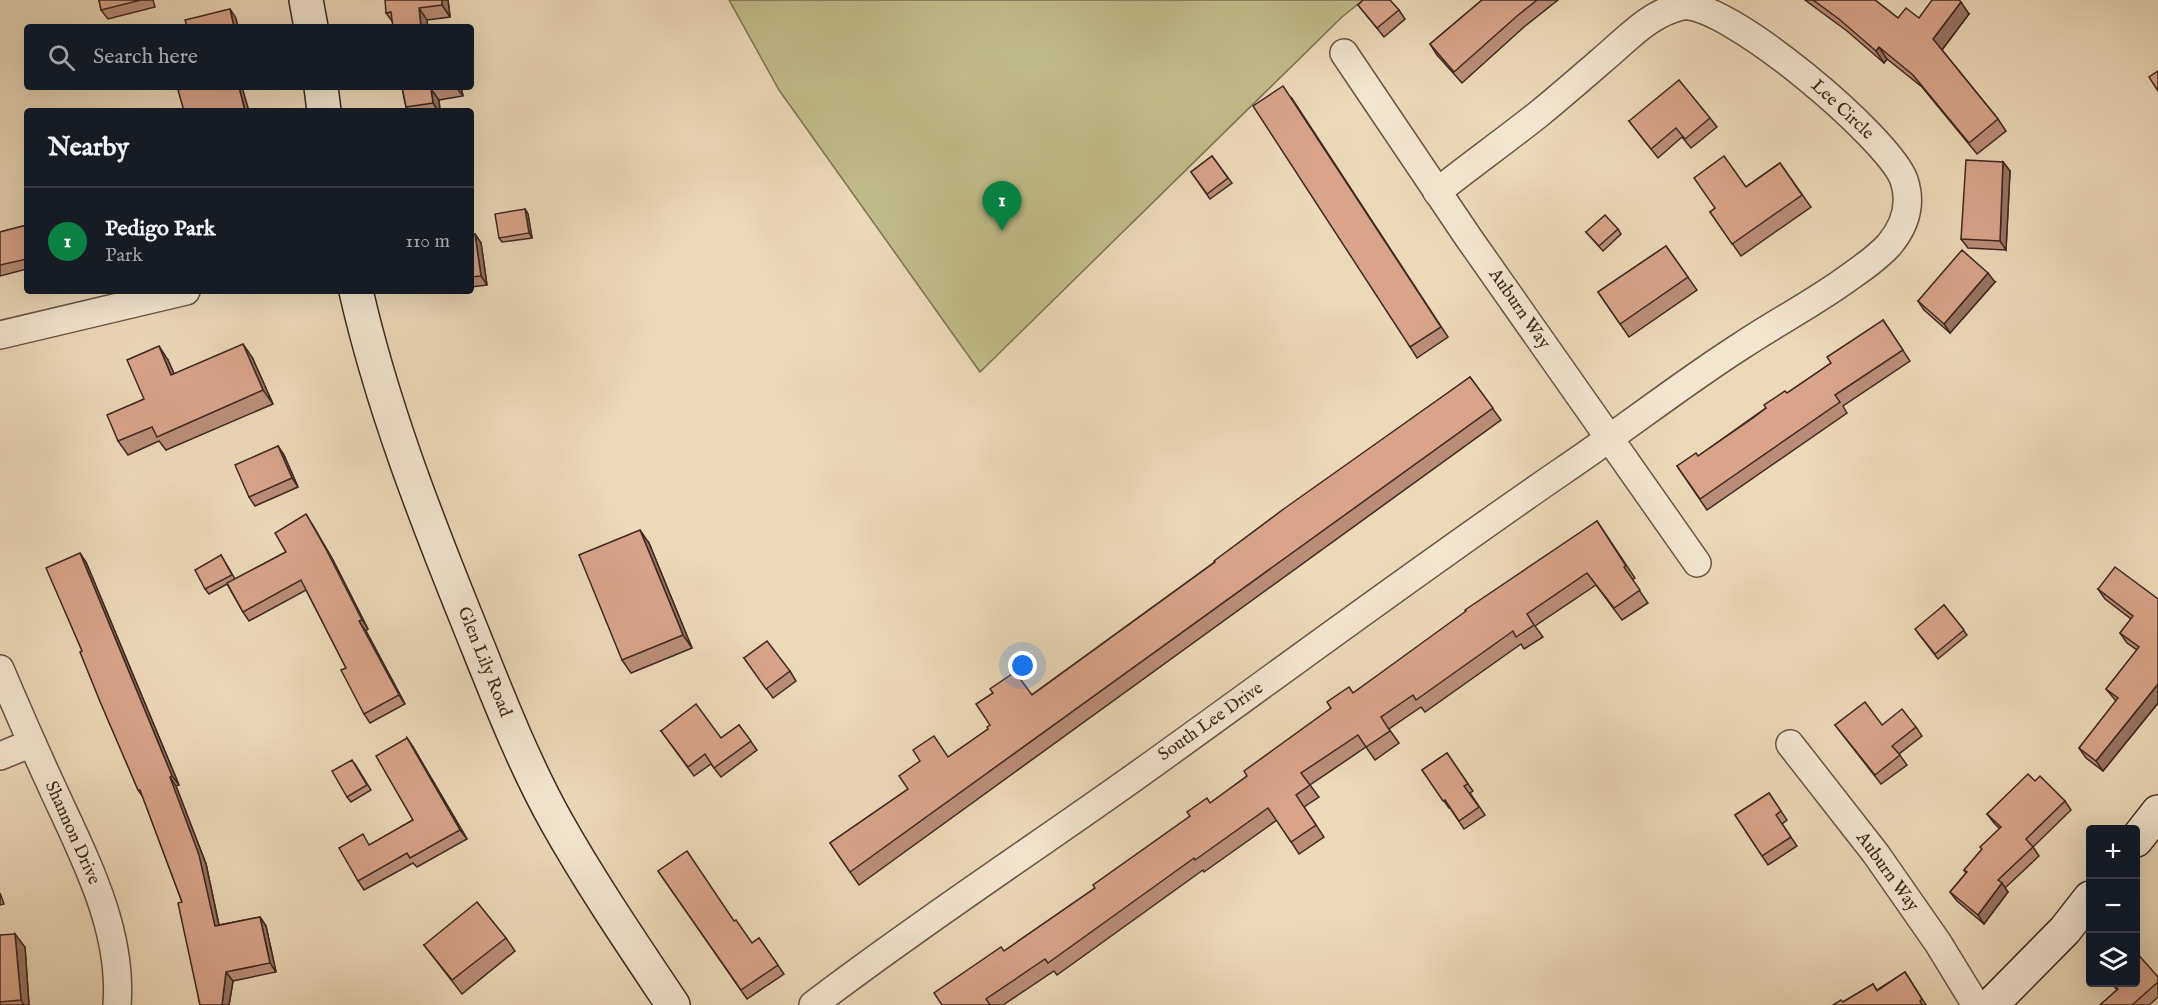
<!DOCTYPE html>
<meta charset="utf-8">
<style>
:root{--surface:#171b24;--page:#20242c;--text:#f1f3f6;--muted:#9ea1a6;--line:#363941;--accent:#0b8043}
body{margin:0;font-family:"IM FELL English",serif;background:var(--page);color:var(--text)}
.controls{position:absolute;right:18px;bottom:18px;display:grid;overflow:hidden;border-radius:6px;box-shadow:0 6px 24px #0002}
.controls button{width:54px;height:54px;display:grid;place-items:center;padding:0;border:0;border-bottom:2px solid var(--line);background:var(--surface);color:var(--text);font:30px sans-serif}
.you{position:absolute;left:1023px;top:666px;width:21px;height:21px;margin:-15px;border:4px solid #fff;border-radius:50%;background:#1a73e8;box-shadow:0 0 0 9px #1a73e833}
.badge{display:grid;place-items:center;width:39px;height:39px;border-radius:50%;background:var(--accent);color:#fff;font-size:20px;font-weight:700}
.pin{position:absolute;translate:-50% -50px;filter:drop-shadow(0 2px 3px #0008)}
.pin::after{content:'';position:absolute;top:32px;width:21px;height:18px;background:inherit;clip-path:polygon(0 0,100% 0,50% 100%)}
.list{margin:0;padding:0;list-style:none}
h2{display:flex;justify-content:space-between;align-items:center;height:78px;margin:0;padding:0 24px;font-size:26px}
h2 small{font-size:20px;font-weight:400;color:var(--muted)}
.list li{display:grid;grid-template-columns:39px 1fr auto;gap:18px;align-items:center;box-sizing:border-box;height:108px;padding:0 24px;border-top:2px solid var(--line)}
.list b{display:block;font-size:22px;white-space:nowrap}
.list p{margin:0;font-size:20px;white-space:nowrap;color:var(--muted)}
.list em{font-size:20px;font-style:normal;color:var(--muted)}
.icon{flex:none;width:33px;height:33px;fill:none;stroke:currentColor;stroke-width:2;stroke-linecap:round;stroke-linejoin:round}
.map{position:relative;flex:none;width:2158px;height:1005px;overflow:hidden}
.search{position:absolute;background:var(--surface);box-shadow:0 6px 24px #0002;left:24px;top:24px;width:450px;height:66px;display:flex;align-items:center;gap:15px;box-sizing:border-box;padding:0 21px;border-radius:6px;color:var(--muted);font-size:22px}
.panel{position:absolute;background:var(--surface);box-shadow:0 6px 24px #0002;left:24px;top:108px;width:450px;height:186px;border-radius:6px}
.map>svg:first-child{display:block}
.green{fill:#c0bc89;stroke:#7f7254;stroke-width:1.5}
.lines{fill:none;stroke-linecap:round;stroke-linejoin:round}
.street-casing{stroke:#6a5446;stroke-width:30}
.secondary-casing{stroke:#3e2820;stroke-width:36}
.street{stroke:#f3e6d1;stroke-width:27}
.secondary{stroke:#f3e6d1;stroke-width:33}
.wall{fill:#bb8d77;stroke:#3e2820;stroke-width:1.5}
.shaded-wall{fill:#987361;stroke:#3e2820;stroke-width:1.5}
.building{fill:#d9a48a;stroke:#3e2820;stroke-width:1.5}
.labels{text-anchor:middle;dominant-baseline:central;stroke-width:5;stroke-linejoin:round;paint-order:stroke}
.street-label{font-size:18px;fill:#3e2820;stroke:#f3e6d1}
</style>
<div class="map">
<svg width="2158" height="1005" viewBox="0 0 2158 1005">
<rect width="100%" height="100%" fill="#ecd9b8"/>
<filter id="stains"><feTurbulence type="fractalNoise" baseFrequency=".00333" numOctaves="4"/><feColorMatrix values="0 0 0 0 .2 0 0 0 0 .09 0 0 0 0 .02 0 0 0 .5 -.17"/></filter>
<radialGradient id="worn" r=".72"><stop offset=".6" stop-color="#630" stop-opacity="0"/><stop offset="1" stop-color="#630" stop-opacity=".3"/></radialGradient>
<path class="green" d="M729,0H1363L1342,17L980,372L779,90Z"/>
<g class="lines">
<g class="street-casing">
<g id="street">
<path d="M1344,53L1468,237L1697,563"/>
<path d="M0,335L186,291"/>
<path d="M0,669C17,709 34,748 52,787C83,855 123,928 117,1005"/>
<path d="M1790,744L1876,854L1938,943L1976,1005"/>
<path d="M0,756L32,743"/>
<path d="M813,1005C919,924 1031,851 1139,774C1280,673 1418,570 1561,472C1622,431 1680,385 1741,346C1777,322 1816,302 1851,276C1864,267 1878,257 1889,245C1905,226 1912,204 1904,180C1889,138 1726,0 1682,6C1651,13 1631,35 1608,55C1586,74 1563,94 1540,113C1506,140 1471,165 1437,192"/>
</g>
</g>
<g class="secondary-casing">
<g id="secondary">
<path d="M306,0L311,27"/>
<path d="M321,87L324,111"/>
<path d="M356,291C382,405 424,513 468,622C495,689 521,758 556,821C592,885 633,945 673,1005"/>
<path d="M2136,840L2158,812"/>
<path d="M1991,1005L2065,930L2090,898"/>
</g>
</g>
<use href="#street" class="street"/>
<use href="#secondary" class="secondary"/>
</g>
<g class="wall">
<path d="M99,0H153L155,7L108,19L101,10Z"/>
<path d="M448,0L450,17L427,20L392,21L386,13Z"/>
<path d="M1482,0H1558L1524,27L1462,83L1437,55L1430,44Z"/>
<path d="M1805,0H1875L1898,18H1919L1969,14L1942,50L1998,119L2006,131L1977,154L1922,87L1887,59L1884,63L1847,31Z"/>
<path d="M1358,5L1399,10L1405,19L1384,37Z"/>
<path d="M402,87H461L463,96L439,100L440,111H408L406,107Z"/>
<path d="M1291,97L1448,337L1417,358L1410,347Z"/>
<path d="M1710,118L1717,127L1691,148L1682,137L1658,158L1629,121Z"/>
<path d="M1212,156L1232,183L1210,199L1191,172Z"/>
<path d="M2003,162L2010,171L2006,250L1968,248L1961,239Z"/>
<path d="M1780,163L1811,207L1741,256L1710,212Z"/>
<path d="M525,209L528,214L532,238L502,242L499,238Z"/>
<path d="M27,225V269L0,276V232Z"/>
<path d="M1618,229L1621,234L1603,251L1586,232Z"/>
<path d="M475,234L481,243L487,285L471,287V235Z"/>
<path d="M1666,246L1697,290L1629,337L1598,292Z"/>
<path d="M1995,282L1950,333L1924,310L1918,301Z"/>
<path d="M1883,320L1910,361L1843,406L1847,413L1707,510L1677,466L1698,456L1787,393L1831,363Z"/>
<path d="M252,357L273,404L166,450L159,441L128,455L118,441L168,360L174,374Z"/>
<path d="M1470,377L1501,420L859,885L830,843L908,789L948,757L988,729L990,725Z"/>
<path d="M278,446L284,455L298,487L255,506L249,497Z"/>
<path d="M1597,521L1635,578L1632,580L1648,603L1622,620L1596,585L1535,626L1543,637L1524,649L1521,644L1425,712L1421,707L1389,729L1399,743L1375,760L1366,747L1310,785L1319,797L1304,807L1324,837L1299,854L1277,820L1204,872L1203,870L1057,975L1054,971L1003,1005H942L1004,951L1095,888L1247,776L1353,693Z"/>
<path d="M312,524L333,560L368,629L366,631L405,704L370,723L364,714L346,668L306,590L249,621L243,612L227,584L209,594L205,589L221,555L235,579L286,552Z"/>
<path d="M649,543L692,648L631,673L622,660Z"/>
<path d="M86,562L179,785L176,786L206,864L219,925L260,917L266,926L276,972L233,981L229,1005H200L182,902L143,797L138,790L82,651Z"/>
<path d="M2098,589L2158,599V703L2103,771L2086,758L2079,748L2116,701L2106,689L2137,650L2127,643L2120,633L2131,619L2105,599Z"/>
<path d="M1944,605L1967,635L1938,659L1918,633Z"/>
<path d="M744,658L790,671L796,681L773,698Z"/>
<path d="M739,725L757,750L721,777L711,764L694,776L661,731L721,738Z"/>
<path d="M1835,725H1882L1916,727L1922,736L1899,754L1907,765L1881,784Z"/>
<path d="M407,738L413,747L467,839L417,867L413,863L364,890L358,881L370,845L413,820Z"/>
<path d="M1447,753L1473,791L1470,793L1485,815L1464,829L1450,808H1449L1422,770Z"/>
<path d="M355,764L371,790L351,802L347,797Z"/>
<path d="M2035,781L2065,801L2071,810L2033,847L2039,856L2005,888L2008,892L1984,924L1957,901L1950,892L1966,873L1964,870L2000,829L1994,823L1987,814Z"/>
<path d="M1769,793L1787,820L1782,824L1797,846L1768,865L1735,815Z"/>
<path d="M658,871L734,921L752,943L759,938L784,974L747,999Z"/>
<path d="M0,893L4,904L0,905Z"/>
<path d="M0,935L25,947L29,1005H0Z"/>
<path d="M506,938L515,951L462,994L424,945Z"/>
<path d="M1905,972L1926,1005H1833L1843,1002L1873,984L1877,990Z"/>
<path d="M2158,977V997L2149,1005H2100L2117,990L2111,982H2136Z"/>
</g>
<g class="shaded-wall">
<path d="M442,0H448L450,17L442,5Z"/>
<path d="M1961,2L1969,14L1941,51L1933,39Z"/>
<path d="M419,8L427,20L428,27H421Z"/>
<path d="M230,9L236,18L238,27H234Z"/>
<path d="M1879,47L1887,59L1884,63L1876,51Z"/>
<path d="M239,87H242L249,111H245Z"/>
<path d="M456,87H461L463,96Z"/>
<path d="M431,89L439,100L440,111H438L433,103Z"/>
<path d="M2003,162L2010,171L2006,250L2000,241Z"/>
<path d="M525,209L528,214L532,238L529,233Z"/>
<path d="M475,234L481,243L487,285L481,276Z"/>
<path d="M1988,273L1995,282L1950,333L1944,324Z"/>
<path d="M243,344L252,357L273,404L263,390Z"/>
<path d="M159,346L168,360L181,389L171,375Z"/>
<path d="M278,446L284,455L298,487L292,478Z"/>
<path d="M306,514L333,560L368,629L362,620Z"/>
<path d="M640,530L649,543L692,648L683,635Z"/>
<path d="M80,553L86,562L179,785L172,776Z"/>
<path d="M359,621L366,631L405,704L399,695Z"/>
<path d="M2158,684V703L2103,771L2096,761Z"/>
<path d="M407,738L413,747L467,839L460,830Z"/>
<path d="M170,777L176,786L206,864L221,935L215,926Z"/>
<path d="M2002,883L2008,892L1984,924L1978,915Z"/>
<path d="M260,917L266,926L276,972L270,963Z"/>
<path d="M15,934L25,947L29,1005H24L21,1000Z"/>
<path d="M226,972L233,981L229,1005H222Z"/>
</g>
<g class="building">
<path d="M99,0H141L101,10Z"/>
<path d="M385,0H442V5L419,8L421,27H393L391,12L386,13Z"/>
<path d="M1363,0H1390L1399,10L1377,28L1358,5Z"/>
<path d="M1482,0H1537L1517,16L1454,72L1430,44Z"/>
<path d="M1813,0H1875L1898,18L1906,8L1919,18L1932,0H1959L1961,2L1933,39L1998,119L1969,143L1913,75L1879,47L1876,51L1839,19Z"/>
<path d="M230,9L234,27H187L185,20Z"/>
<path d="M2158,71V91L2149,77Z"/>
<path d="M1679,80L1710,118L1685,139L1676,128L1651,149L1629,121Z"/>
<path d="M1283,86L1441,327L1410,347L1253,106Z"/>
<path d="M190,87H239L245,111H184L178,90Z"/>
<path d="M402,87H442L431,89L433,103L406,107Z"/>
<path d="M1212,156L1228,178L1207,194L1191,172Z"/>
<path d="M1724,156L1746,187L1780,163L1802,195L1732,244L1710,212L1715,208L1694,178Z"/>
<path d="M1966,160L2003,162L2000,241L1961,239Z"/>
<path d="M525,209L529,233L499,238L495,214Z"/>
<path d="M1605,215L1618,229L1599,246L1586,232Z"/>
<path d="M27,225V259L0,265V232Z"/>
<path d="M475,234L481,276L471,277V235Z"/>
<path d="M1666,246L1688,277L1620,324L1598,292Z"/>
<path d="M1962,250L1988,273L1944,324L1918,301Z"/>
<path d="M1883,320L1903,350L1835,395L1840,402L1700,499L1677,466L1696,453L1698,456L1753,418L1766,408L1764,405L1785,391L1787,393L1831,363L1827,357Z"/>
<path d="M243,344L263,390L157,437L152,427L118,441L107,415L144,399L127,360L159,346L171,375Z"/>
<path d="M1470,377L1493,408L850,872L830,843L908,789L899,776L920,761L913,750L934,736L948,757L988,729L987,727L990,725L976,704L993,693L990,689L1015,672L1032,695L1215,562L1214,561L1285,508Z"/>
<path d="M278,446L292,478L249,497L235,465Z"/>
<path d="M306,514L327,551L362,620L359,621L399,695L364,714L341,670L346,668L301,580L243,612L227,583L286,552L275,533Z"/>
<path d="M1597,521L1626,566L1624,567L1640,590L1614,608L1587,573L1527,614L1534,625L1516,637L1513,631L1416,700L1413,695L1381,717L1390,731L1366,747L1358,735L1301,773L1310,785L1296,795L1316,825L1291,842L1268,808L1195,860L1194,858L1048,963L1045,959L986,999L990,1005H942L934,993L1001,947L1004,951L1095,888L1093,885L1190,816L1187,812L1207,798L1210,803L1247,776L1244,771L1331,708L1327,702L1349,687L1353,693L1466,611L1465,610Z"/>
<path d="M640,530L683,635L622,660L579,555Z"/>
<path d="M80,553L172,776L170,777L199,855L215,926L260,917L270,963L226,972L222,1005H200L178,903L182,902L140,790H138L101,704L80,652L82,651L46,568Z"/>
<path d="M221,555L232,575L205,589L195,570Z"/>
<path d="M2115,567L2158,599V684L2096,761L2079,748L2118,698L2106,689L2139,647L2120,633L2133,616L2098,589Z"/>
<path d="M1944,605L1964,630L1935,654L1915,629Z"/>
<path d="M767,641L790,671L766,689L744,658Z"/>
<path d="M1865,702L1882,725L1902,709L1916,727L1892,746L1900,755L1875,775L1835,725Z"/>
<path d="M696,704L721,738L739,725L751,741L714,768L705,754L688,767L661,731Z"/>
<path d="M407,738L460,830L410,858L407,853L358,881L339,848L363,834L369,845L413,820L376,756Z"/>
<path d="M1447,753L1468,784L1464,786L1479,807L1459,821L1445,800L1443,801L1422,770Z"/>
<path d="M352,760L367,785L347,797L332,771Z"/>
<path d="M2028,774L2035,781L2040,776L2065,801L2026,839L2033,847L1998,880L2002,883L1978,915L1950,892L1967,872L1964,870L1982,849L1980,847L2001,827L1987,814Z"/>
<path d="M1769,793L1781,811L1776,815L1791,837L1762,856L1735,815Z"/>
<path d="M687,851L734,921L736,920L752,943L759,938L778,965L741,990L658,871Z"/>
<path d="M477,902L506,938L452,980L424,945Z"/>
<path d="M15,934L21,1000L0,1002V935Z"/>
<path d="M2136,952L2158,977V982L2132,1005H2100L2118,989L2112,982H2136Z"/>
<path d="M1905,972L1922,999L1920,1001L1922,1005H1833L1841,1000L1843,1002L1873,984L1877,991Z"/>
</g>
<g class="labels">
<g class="street-label">
<text transform="translate(1842 110) rotate(43)">Lee Circle</text>
<text transform="translate(1519 309) rotate(55)">Auburn Way</text>
<text transform="translate(484 662) rotate(68)">Glen Lily Road</text>
<text transform="translate(1211 722) rotate(-35)">South Lee Drive</text>
<text transform="translate(72 833) rotate(66)">Shannon Drive</text>
<text transform="translate(1887 872) rotate(54)">Auburn Way</text>
</g>
</g>
<rect width="100%" height="100%" filter="url(#stains)"/>
<rect width="100%" height="100%" fill="url(#worn)"/>
</svg>
<div class="controls">
<button>+</button>
<button>−</button>
<button><svg class="icon" aria-label="layers" viewBox="0 0 24 24"><path d="M12 4l9 5-9 5-9-5zM3 14l9 5 9-5"/></svg></button>
</div>
<div class="you"></div>
<div class="pin badge" style="left:1002px;top:231px">1</div>
<div class="search"><svg class="icon" aria-label="search" viewBox="0 0 24 24"><circle cx="10" cy="10" r="6"/><path d="M15 15l6 6"/></svg>Search here</div>
<section class="panel">
<h2>Nearby<small></small></h2>
<ul class="list">
<li><span class="badge">1</span><div><b>Pedigo Park</b><p>Park</p></div><em>110 m</em></li>
</ul>
</section>
</div>
